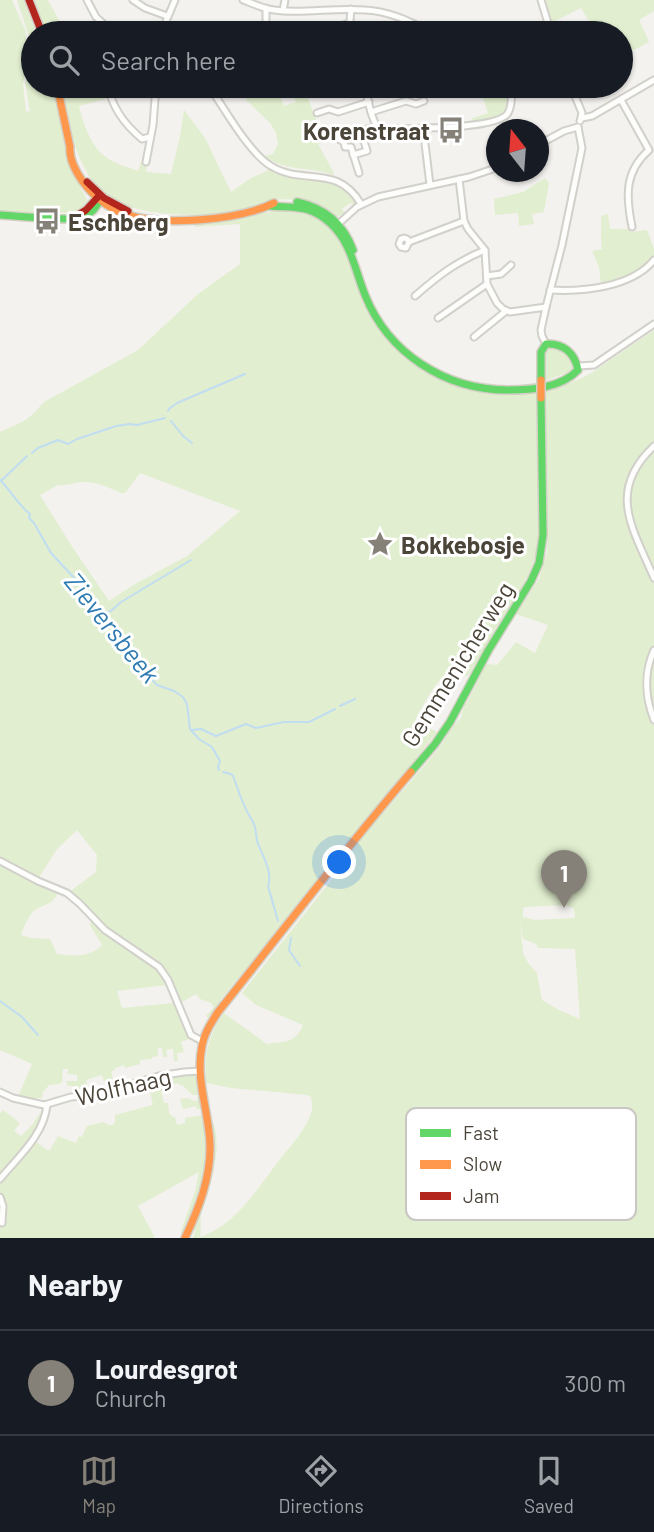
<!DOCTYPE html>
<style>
:root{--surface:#171b24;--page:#20242c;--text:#f1f3f6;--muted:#9ea1a6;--line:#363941;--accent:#868178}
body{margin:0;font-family:Barlow,sans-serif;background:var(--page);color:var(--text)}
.compass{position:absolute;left:486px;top:119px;width:63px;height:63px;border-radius:50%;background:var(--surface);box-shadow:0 2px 5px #0004;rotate:343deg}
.you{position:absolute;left:340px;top:863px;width:24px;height:24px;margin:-18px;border:5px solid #fff;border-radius:50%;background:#1a73e8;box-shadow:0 0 0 10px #1a73e833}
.badge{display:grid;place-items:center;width:46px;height:46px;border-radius:50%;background:var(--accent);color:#fff;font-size:23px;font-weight:700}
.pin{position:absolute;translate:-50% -58px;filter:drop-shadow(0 2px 4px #0008)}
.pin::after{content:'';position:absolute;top:37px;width:24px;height:21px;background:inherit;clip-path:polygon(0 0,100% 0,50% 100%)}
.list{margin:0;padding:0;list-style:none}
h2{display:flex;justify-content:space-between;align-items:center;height:91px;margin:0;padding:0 28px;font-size:30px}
h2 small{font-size:23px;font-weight:400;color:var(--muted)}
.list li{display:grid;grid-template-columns:46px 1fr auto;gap:21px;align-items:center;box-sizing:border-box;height:105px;padding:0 28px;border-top:2px solid var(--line)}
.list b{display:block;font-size:26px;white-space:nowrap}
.list p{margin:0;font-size:23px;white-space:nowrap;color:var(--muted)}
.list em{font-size:23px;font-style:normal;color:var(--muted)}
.icon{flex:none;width:38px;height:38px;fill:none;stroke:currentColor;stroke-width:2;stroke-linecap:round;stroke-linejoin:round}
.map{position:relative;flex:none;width:654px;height:1238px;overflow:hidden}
.search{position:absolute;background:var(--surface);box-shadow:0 2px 5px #0004;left:21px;right:21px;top:21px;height:77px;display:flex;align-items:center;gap:18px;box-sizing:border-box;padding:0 24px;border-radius:38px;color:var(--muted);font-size:26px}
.sheet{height:196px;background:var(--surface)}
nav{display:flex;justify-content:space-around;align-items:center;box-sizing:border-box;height:98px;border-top:2px solid var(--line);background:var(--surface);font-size:19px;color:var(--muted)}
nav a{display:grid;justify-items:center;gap:4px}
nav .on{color:var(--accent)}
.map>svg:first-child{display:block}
.green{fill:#e1eecf;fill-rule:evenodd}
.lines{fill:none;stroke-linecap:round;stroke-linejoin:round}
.stream{stroke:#c0ddf1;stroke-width:2}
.street-casing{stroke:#d2d0cb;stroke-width:9}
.fast-casing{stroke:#d3cfc5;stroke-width:10}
.slow-casing{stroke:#d3cfc5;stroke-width:10}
.jam-casing{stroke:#d3cfc5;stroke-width:10}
.street{stroke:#fdfdfc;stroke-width:5}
.fast{stroke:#63d668;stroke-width:7}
.slow{stroke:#ff974d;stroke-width:7}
.jam{stroke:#b3261e;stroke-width:7}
.slow-bridge-casing{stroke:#d3cfc5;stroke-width:10;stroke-linecap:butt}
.slow-bridge{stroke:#ff974d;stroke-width:7}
.labels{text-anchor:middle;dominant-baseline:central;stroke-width:6;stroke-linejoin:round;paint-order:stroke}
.poi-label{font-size:24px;font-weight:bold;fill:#4b4439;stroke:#fff;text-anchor:start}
.street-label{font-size:24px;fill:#4b4439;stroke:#fff}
.water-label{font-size:26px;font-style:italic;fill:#2e7ab2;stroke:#fff}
.key{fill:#fff;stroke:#c9c7c4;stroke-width:2}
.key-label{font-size:19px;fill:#4b4439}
</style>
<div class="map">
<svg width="654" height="1238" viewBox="0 0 654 1238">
<rect width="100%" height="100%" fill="#f4f2ee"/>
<g class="green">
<path d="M0,0H12L25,30L27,42L28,59L23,84L26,112L30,111L25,83L32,63V46L17,0H24L36,33H33V86H52L69,165L88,202L86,201L82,207L73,213L0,212Z"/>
<path d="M34,0H48L66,33H46Z"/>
<path d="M542,0H654V11L639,20L649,42L621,57V33H596L581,8L555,21L560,33H554Z"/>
<path d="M62,86H72L76,95L103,88L106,99L79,106C83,123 91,147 106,157C115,164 128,167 138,171L141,162L147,164L146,172L171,174L180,136L184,110L205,138L231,192L251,178L267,171L268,168C291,179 327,173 345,189C349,193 352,199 356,203L353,205L350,203L342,209L345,213L339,216H335C306,202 294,194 261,203V204C244,208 226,215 208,215C176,215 138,215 109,197C96,189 86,172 80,159C70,136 67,110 62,86Z"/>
<path d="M239,86H276L284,106L296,102L290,86H303L322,134H331L332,139L318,144L334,173L333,175C310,166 284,172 265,156L273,154L278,144L276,133L270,123L247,101Z"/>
<path d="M475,86C494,86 515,89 505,113L484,122H471L473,118L488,113L482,95L478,96Z"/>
<path d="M545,178L549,183L544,212L532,214L534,224L519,226L518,213L495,215L494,199L523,192Z"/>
<path d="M284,209C303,210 323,218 336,233C352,253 353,281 363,303C394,371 465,404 537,392L540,535C535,572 516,597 496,628C487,644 478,660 468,676C462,676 451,673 445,676C437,679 420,711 415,720L437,732L303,901L220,1000V1003L208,1018L206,1016L214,1007L211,1003L200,999L196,994L180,1003L169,977L161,965L113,932L77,897L69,892L96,872L97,855L77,830L57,849L38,879L0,856V432L24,421L33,414L44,402L138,350L198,294L240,264V224L194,227L195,225ZM140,473L240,511L187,556L135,584L109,601L71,545L40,495L58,485C66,486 73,483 81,482C96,481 108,487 121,493H125Z"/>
<path d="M608,214L610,229H630L631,232L647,230L654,249V255C638,272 625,281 601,284L599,267L592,251L602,249C600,237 602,227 601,216Z"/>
<path d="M654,330V1238H193C196,1231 194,1229 195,1222C196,1214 203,1205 206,1197C213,1172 213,1146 212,1120C224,1144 210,1187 202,1211C199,1219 202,1229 200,1237C237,1225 258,1187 281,1158C291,1145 306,1130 311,1113C313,1108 312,1102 311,1097L307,1095L231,1088L206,1083C205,1053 207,1038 224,1013L267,1044C286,1041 295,1044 303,1025L256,1005L242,993L340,869L339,867C370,825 406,789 439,748C447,738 451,725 461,718L464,705L467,702L486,664L497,665L516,642L535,653L548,625L516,614L539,579L547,553L548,526L546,478V390L573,382L590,374ZM564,905L574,908L575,916L574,918L535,920L523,917V908L526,907ZM520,922L523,939L536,944L538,948L575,949L580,1019L561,1011L542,1000L537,973L528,963L523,953Z"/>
<path d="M550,348C560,347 573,357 573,368L569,372L544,381L545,352Z"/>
<path d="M0,864L44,888L58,893C51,906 46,903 35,910C28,915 24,927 21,935L31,938L50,939L57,954C74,956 89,958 102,945L90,925L91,920L108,937L154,967L161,973L167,985L117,991L122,1008L173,1003L189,1039L181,1042L184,1052L177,1053L178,1061H174L173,1049L166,1050L167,1057H163L162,1048H158V1056L152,1057V1059L140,1060V1064L125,1068L124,1065L115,1068V1070L111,1071L113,1079L104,1081L102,1075L86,1080L89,1094H79L78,1086H68L66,1081H77V1075L67,1074L68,1069H63L62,1082L59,1084L49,1085L43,1092L42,1098H35V1101L18,1097L32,1064L0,1050Z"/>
<path d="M186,1074H194L197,1077L202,1108L197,1110L196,1106L183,1109L180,1099L188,1098L194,1101H197L198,1095H193L182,1085H179L178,1083L165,1087V1090L161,1091L164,1103H168L169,1113L173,1117H175L177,1125L185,1123V1118L204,1115C205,1124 207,1133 208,1142C210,1176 194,1209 181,1238V1231L195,1191L199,1172L138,1206L155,1238H0V1223H5L4,1203L0,1192V1182L34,1140L47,1150H50L58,1136L76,1143L79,1136L82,1137L87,1126L103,1122L109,1125H113L115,1122V1115L153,1105L148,1082Z"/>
<path d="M3,1110L20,1123L14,1131L21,1136L32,1125L42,1110L45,1111L38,1130L0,1176V1113Z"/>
</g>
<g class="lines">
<g class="stream">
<path d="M168,411L170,408L177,403L245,374"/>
<path d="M171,421L183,436L192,443"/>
<path d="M32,453L38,448L58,440L68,444L77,439L116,426L130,424L137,425L165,418"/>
<path d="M0,480C11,491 18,505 30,514L29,518L34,523L51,553L91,596L112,627L133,653L142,669L157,685L174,691L183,697L187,704L190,729L199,739L212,747L220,761L218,767L219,770"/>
<path d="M1,481L27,456"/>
<path d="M103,613L111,611L121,602L191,560"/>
<path d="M340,706L355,699"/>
<path d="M192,730L201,729L216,736L246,724L256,728L284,722H309L335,709"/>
<path d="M223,772L231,774L233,776C237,786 240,797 245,807C247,813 253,820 255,827C256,832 256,838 258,844C263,856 273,873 268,886L278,921"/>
<path d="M291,938L289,950L300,966"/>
<path d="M0,1001L22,1017L38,1035"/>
</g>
<g class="street-casing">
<g id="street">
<path d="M87,0L96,17L114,33"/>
<path d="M133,0L145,8L167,16"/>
<path d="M243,0C251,3 260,7 268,9C300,15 333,7 365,10C389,11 411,21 431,33"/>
<path d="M541,0L551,33"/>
<path d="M283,10L285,0"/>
<path d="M266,20V8"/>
<path d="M161,33L175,0"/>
<path d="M321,33L349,23"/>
<path d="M349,33L351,9"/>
<path d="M361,33L384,26L391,31L400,28"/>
<path d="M108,86C112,107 125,125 142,139L150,137"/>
<path d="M209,86C224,108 249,153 271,166C303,186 337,163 361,204"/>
<path d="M321,86L327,88L333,86"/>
<path d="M364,86C369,99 369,115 377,126"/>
<path d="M499,86C514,94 528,91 544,86"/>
<path d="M571,86L582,113L580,121"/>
<path d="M305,88L313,86"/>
<path d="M621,100L649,150C624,172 626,197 632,227"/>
<path d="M371,112L406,101L416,104L424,101"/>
<path d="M317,113L329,109L338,112L369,102"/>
<path d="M582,118L592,116L654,80"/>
<path d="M423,127L430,185"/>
<path d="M338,135L340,140L344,142L345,147H351L359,173"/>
<path d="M538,145L564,131L578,127"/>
<path d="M353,155L367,151L361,131L377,126L385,129C407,128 498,130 508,113C512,107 511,98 512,91"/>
<path d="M146,162L153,125L156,86"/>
<path d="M459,179L464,221L468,229L485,250L487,284L497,303L503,309L510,312L546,307"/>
<path d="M337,225L357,207L378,197L469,177L496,168"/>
<path d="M409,242L407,239L404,238L401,239L399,244L401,247L406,248L409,242L464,221"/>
<path d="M487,276L501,274L511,265"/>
<path d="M550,290C584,292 632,287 654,260"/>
<path d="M415,296C439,275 456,262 485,250"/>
<path d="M438,318L487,284"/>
<path d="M474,337L506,311"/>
<path d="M546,344L542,336L541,330L546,307L562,245L582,148L578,127"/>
<path d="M579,366L594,365L654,324"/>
<path d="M654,446C606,491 633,529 654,578"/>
<path d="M654,650C644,672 645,697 654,720"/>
<path d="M0,861L38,881L67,893L79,903L105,930L159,967L168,980L191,1035L202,1041"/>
<path d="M0,1092L13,1098L44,1105L71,1097L94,1095L159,1076L184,1072L200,1071"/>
<path d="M0,1179C18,1157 44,1135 47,1105"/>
<path d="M0,1197L3,1206L2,1223"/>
</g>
</g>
<g class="fast-casing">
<g id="fast">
<path d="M297,202C325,208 343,223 353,250"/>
<path d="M270,206C295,208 309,204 330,223C351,242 355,270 365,295C388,353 445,390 508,390C531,390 561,388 578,370C575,353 563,343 546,344L541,352V380"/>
<path d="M0,215C15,216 73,222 83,217C93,213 98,206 101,197"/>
<path d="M411,772L435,744L450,722L488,651L531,581L539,563L543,535L541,398"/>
</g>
</g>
<g class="slow-casing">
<g id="slow">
<path d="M57,86L70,147C69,158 76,172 83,182C94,197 108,208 125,214C161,227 240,220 274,203"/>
<path d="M185,1238C199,1208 211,1177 210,1144C209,1112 195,1079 202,1046C204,1034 211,1023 218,1012C282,932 344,850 411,772"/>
</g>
</g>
<g class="jam-casing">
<g id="jam">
<path d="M29,0L42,33"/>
<path d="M87,182L104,198L128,211"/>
<path d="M75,217L86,210L97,198"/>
</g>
</g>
<use href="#street" class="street"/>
<use href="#fast" class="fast"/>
<use href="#slow" class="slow"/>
<use href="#jam" class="jam"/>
<g class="slow-bridge-casing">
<path id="slow-bridge" d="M541,380V398"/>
</g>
<use href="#slow-bridge" class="slow-bridge"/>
</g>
<defs>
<g id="bus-bare" transform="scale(2.1)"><path d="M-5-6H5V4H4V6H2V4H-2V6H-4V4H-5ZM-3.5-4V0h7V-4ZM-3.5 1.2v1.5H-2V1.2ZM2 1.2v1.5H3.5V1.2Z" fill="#868178" stroke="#fff" stroke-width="2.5" paint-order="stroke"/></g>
<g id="sight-bare" transform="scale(2.1)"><path d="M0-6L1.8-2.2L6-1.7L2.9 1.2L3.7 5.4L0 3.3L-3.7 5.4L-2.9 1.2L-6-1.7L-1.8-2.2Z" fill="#868178" stroke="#fff" stroke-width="2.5" paint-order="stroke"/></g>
</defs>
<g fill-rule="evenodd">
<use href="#bus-bare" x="451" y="130"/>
<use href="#bus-bare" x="47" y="221"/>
<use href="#sight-bare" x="380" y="544"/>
</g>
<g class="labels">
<g class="poi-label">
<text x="430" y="130" text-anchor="end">Korenstraat</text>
<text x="68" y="221">Eschberg</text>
<text x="401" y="544">Bokkebosje</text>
</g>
<g class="street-label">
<text transform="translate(457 664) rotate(-58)">Gemmenicherweg</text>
<text transform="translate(123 1086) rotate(-13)">Wolfhaag</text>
</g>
<g class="water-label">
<text transform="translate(113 627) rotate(51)">Zieversbeek</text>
</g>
</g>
<rect x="406" y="1108" width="230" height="112" rx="10" class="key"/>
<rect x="420" y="1129" width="31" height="8" fill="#63d668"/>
<rect x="420" y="1160" width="31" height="9" fill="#ff974d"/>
<rect x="420" y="1192" width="31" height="8" fill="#b3261e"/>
<g class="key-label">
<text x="463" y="1140">Fast</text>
<text x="463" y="1171">Slow</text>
<text x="463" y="1203">Jam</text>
</g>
</svg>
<svg class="compass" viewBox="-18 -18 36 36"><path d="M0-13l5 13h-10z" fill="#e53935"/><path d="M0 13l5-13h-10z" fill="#9ea1a6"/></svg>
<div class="you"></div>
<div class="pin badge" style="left:564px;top:908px">1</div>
<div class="search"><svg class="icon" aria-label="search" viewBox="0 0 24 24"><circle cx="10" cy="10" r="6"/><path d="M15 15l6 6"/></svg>Search here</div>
</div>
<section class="sheet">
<h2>Nearby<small></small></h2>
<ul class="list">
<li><span class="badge">1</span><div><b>Lourdesgrot</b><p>Church</p></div><em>300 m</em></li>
</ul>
</section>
<nav>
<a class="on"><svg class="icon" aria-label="map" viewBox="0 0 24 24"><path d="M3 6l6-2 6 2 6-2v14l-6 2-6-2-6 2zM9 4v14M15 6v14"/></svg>Map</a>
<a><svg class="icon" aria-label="directions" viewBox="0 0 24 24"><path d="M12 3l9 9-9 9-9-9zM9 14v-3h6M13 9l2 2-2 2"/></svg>Directions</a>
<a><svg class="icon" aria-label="saved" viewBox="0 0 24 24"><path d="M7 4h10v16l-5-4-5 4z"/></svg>Saved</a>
</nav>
